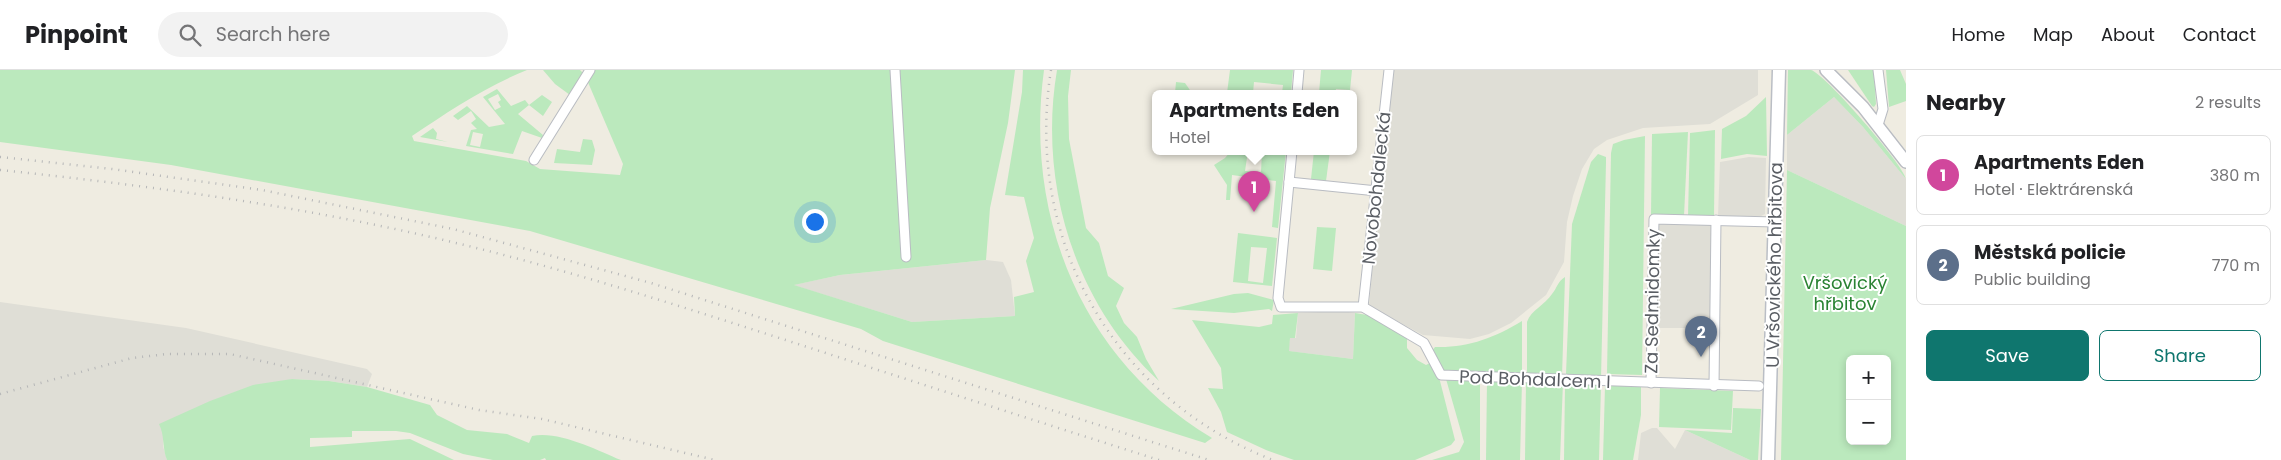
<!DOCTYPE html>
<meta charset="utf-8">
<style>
:root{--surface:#fff;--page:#f2f2f2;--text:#202124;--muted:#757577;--line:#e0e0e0;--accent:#0f766e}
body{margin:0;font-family:Poppins,sans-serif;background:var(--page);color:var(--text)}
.controls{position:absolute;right:15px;bottom:15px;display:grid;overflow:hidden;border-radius:8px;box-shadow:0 2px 8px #0003}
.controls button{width:45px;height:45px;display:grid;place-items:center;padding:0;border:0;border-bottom:1px solid var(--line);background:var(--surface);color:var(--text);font:25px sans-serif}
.you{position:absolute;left:814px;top:151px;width:18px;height:18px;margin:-12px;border:4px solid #fff;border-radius:50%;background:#1a73e8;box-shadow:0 0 0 8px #1a73e833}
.badge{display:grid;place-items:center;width:32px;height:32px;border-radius:50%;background:var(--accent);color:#fff;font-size:16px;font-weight:700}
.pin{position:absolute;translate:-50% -41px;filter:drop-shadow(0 1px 2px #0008)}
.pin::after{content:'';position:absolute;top:26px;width:18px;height:15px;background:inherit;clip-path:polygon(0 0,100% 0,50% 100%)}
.popup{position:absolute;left:1152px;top:20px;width:205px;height:65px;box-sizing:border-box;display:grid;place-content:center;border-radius:8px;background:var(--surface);filter:drop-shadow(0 1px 4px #0005);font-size:16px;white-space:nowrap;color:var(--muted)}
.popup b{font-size:19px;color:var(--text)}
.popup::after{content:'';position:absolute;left:50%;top:100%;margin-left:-10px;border:10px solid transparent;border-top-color:var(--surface)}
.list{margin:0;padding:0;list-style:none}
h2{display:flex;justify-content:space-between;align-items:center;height:65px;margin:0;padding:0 20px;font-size:21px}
h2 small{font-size:16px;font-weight:400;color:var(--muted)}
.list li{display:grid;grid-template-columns:32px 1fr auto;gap:15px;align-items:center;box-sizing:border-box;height:80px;margin:0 10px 10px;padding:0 10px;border:1px solid var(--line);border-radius:8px}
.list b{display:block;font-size:19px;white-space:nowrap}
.list p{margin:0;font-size:16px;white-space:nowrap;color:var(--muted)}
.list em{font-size:16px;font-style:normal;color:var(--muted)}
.actions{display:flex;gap:10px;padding:15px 20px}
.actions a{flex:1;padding:11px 0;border:1px solid var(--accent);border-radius:8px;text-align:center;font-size:18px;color:var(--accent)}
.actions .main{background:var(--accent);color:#fff}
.icon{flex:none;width:28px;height:28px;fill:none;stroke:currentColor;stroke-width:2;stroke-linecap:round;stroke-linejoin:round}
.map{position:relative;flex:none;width:1906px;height:390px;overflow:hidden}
header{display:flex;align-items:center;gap:30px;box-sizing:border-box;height:70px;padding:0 25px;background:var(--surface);border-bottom:1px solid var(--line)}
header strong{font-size:24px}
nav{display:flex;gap:28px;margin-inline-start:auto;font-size:18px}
.search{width:350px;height:45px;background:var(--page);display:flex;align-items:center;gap:12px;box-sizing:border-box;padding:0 18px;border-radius:28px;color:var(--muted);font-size:19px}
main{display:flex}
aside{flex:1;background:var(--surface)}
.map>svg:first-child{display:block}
.industrial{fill:#dfded6}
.green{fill:#bbe9bd;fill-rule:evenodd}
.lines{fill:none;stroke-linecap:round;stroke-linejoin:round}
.minor-casing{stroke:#b9bcc2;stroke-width:11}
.tertiary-casing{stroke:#b9bcc2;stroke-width:14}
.secondary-casing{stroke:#babec5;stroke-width:15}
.minor{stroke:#fff;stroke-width:9}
.tertiary{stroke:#fff;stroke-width:11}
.secondary{stroke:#fff;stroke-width:12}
.rail{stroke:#b5b6b7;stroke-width:2.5;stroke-dasharray:1 6;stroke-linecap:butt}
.labels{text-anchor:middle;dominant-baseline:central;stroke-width:4;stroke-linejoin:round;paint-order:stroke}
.street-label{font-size:18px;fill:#5a5e64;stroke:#fff}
.park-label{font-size:18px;fill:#2a8333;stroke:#fff}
</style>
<header>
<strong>Pinpoint</strong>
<div class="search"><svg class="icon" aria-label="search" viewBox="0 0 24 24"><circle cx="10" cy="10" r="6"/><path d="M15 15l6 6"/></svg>Search here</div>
<nav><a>Home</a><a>Map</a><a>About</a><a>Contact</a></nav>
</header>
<main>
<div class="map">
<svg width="1906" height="390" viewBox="0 0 1906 390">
<rect width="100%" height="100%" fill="#efece1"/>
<g class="industrial">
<path d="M1391,0H1758V25L1710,54L1643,58L1607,70L1594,79L1582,99L1573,126L1567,152L1564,192L1546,225L1511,253L1489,264L1470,269L1423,265L1369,236Z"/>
<path d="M1834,27L1863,57L1906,109V156L1787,100V65Z"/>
<path d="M1749,87L1766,88L1765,144L1761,146H1718L1720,92Z"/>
<path d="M1658,153L1714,154L1713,258H1657Z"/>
<path d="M986,190L1003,192L1011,210L1015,246L912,252L793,215L840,205Z"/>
<path d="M0,232L186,258L367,299L372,304L367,317L329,311L292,309L164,364L163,376L167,390H0Z"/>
<path d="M1342,241L1355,243L1353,289L1288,281L1290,268H1296L1298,243Z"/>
<path d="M1652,358H1657L1675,379L1685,360L1750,390H1638L1641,363Z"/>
</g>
<g class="green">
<path d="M0,0H527C485,17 449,41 412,66L414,71L526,91L540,99L620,105L623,94L587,10L594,0H1015L1008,53L990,138L986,190L840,205L794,215L912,252L1015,246L1014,227L1034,222L1026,191L1034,168L1024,127L1005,125L1022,22L1023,0H1044C1024,147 1082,290 1212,368L1205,373L883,271L861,259L530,161L171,95L0,72Z"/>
<path d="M543,0H580L583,3L570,25L555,14Z"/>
<path d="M1057,0H1071L1068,26L1069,69L1086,158L1099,173L1108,206L1124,218L1116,236L1124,253L1137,267L1146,289L1159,311C1074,233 1038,112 1057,0Z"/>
<path d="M1230,0H1293L1291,23H1282L1283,15L1254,12L1253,23H1227Z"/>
<path d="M1321,0H1352L1350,20L1336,19L1335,23H1319Z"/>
<path d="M1788,0C1795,0 1804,0 1811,0C1825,4 1903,94 1906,109L1863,57L1834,27L1787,65Z"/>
<path d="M1848,0H1874L1876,34L1874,37L1872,36Z"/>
<path d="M1886,0H1900L1906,14V31L1889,37Z"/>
<path d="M1176,12L1185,13L1192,23H1175Z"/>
<path d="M497,19L511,36L525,30L529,35L542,25L552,32L543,46L529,35L518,44L543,65L542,68L522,61L513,84L466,76L471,60L477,59L471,53L476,49L471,41L458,50L453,46L467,36L489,57L505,54L483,27ZM498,24L501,30L498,32L501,37L495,40L488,29ZM473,62L483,64L480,77L470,75Z"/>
<path d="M1766,27L1767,86L1747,84L1721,89L1722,59L1746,46Z"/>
<path d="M433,58L437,63L436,69L448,72L420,67Z"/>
<path d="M1715,60L1714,148L1688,146L1690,63Z"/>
<path d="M1688,62L1684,146L1651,145L1652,64Z"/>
<path d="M1645,66L1642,305L1607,304L1611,83L1613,74L1624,70Z"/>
<path d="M583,69L592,70L595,80L592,95L554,93L557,79L580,82Z"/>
<path d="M1231,81H1248L1245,101L1261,102L1262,81H1286L1278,158L1272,157L1276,111L1232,105L1230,130H1226L1227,115L1214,95L1225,88Z"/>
<path d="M1314,81H1330L1326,111L1311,109Z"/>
<path d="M1598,84L1606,87V92L1601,309L1569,308L1566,304L1572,154L1591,92Z"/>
<path d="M1787,100L1906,156V390H1781ZM1850,289H1887V371H1850Z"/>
<path d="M1317,157L1336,158L1332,201L1313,199Z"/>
<path d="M1238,163L1277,168L1272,216L1233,212ZM1251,177L1267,178L1263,213L1248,211Z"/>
<path d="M1565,207L1562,307L1527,306V252C1531,240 1545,235 1552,224C1557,218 1558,211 1565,207Z"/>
<path d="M1248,223L1274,230L1272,241L1269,239L1234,243L1171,239L1234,224Z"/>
<path d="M1298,243L1295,268H1290L1289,281L1353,289L1355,243L1373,246L1407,266V278L1417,290L1426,295L1432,292L1440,311L1455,370L1451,375L1415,390H1294L1266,380L1227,362L1221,342L1208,318L1223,319L1221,298L1192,250L1259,257L1272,254L1273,245Z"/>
<path d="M1522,251V305L1442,301L1432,281L1435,277C1468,278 1494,268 1522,251Z"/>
<path d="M292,309L329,311L367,317L430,335L437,345L467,360L507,364L529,373L532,366C558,360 597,380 621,390H546L545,388L540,390H493L463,384L410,363L396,361H352V367L310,368V377L410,369L454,390H167C162,378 165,366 159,354L210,331L253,315Z"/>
<path d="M1446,309L1480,310V390H1432L1459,382L1464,372Z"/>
<path d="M1487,310L1522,311L1520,390H1486Z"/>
<path d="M1526,311L1563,312L1560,390H1525Z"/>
<path d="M1568,312L1601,315L1599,390H1564L1565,315Z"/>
<path d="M1607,313L1641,315V345L1633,390H1603L1605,316Z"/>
<path d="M1660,318L1733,321L1731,360L1659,357Z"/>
<path d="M1733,338L1761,339L1758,390H1750L1685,360L1732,363Z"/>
</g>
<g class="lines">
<g class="minor-casing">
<g id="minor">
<path d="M895,0L906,187"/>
<path d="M1297,23L1299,0"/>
<path d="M1878,55L1883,39L1878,0"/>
<path d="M1292,81L1278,228L1281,237H1363L1424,273L1441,305L1759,316"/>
<path d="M534,90L590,0"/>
<path d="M1289,112L1377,121"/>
<path d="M1363,237L1389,0"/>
<path d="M1651,313L1654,149L1775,152"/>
<path d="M1714,316L1716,150"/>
</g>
</g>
<g class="tertiary-casing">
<path id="tertiary" d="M1826,0L1863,37L1906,92"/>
</g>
<g class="secondary-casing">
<path id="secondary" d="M1768,390L1779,0"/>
</g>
<use href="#minor" class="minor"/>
<use href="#tertiary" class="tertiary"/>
<use href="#secondary" class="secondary"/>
<g class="rail">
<path d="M1051,0C1024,169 1113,328 1273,390"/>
<path d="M0,87L112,99L262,120L453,159L651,213L1209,390"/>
<path d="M0,100C152,116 303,136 452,172C569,200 683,237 798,274C918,313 1039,352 1159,390"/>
<path d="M0,324L132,288L167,284H230L479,340L542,349L715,390"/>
</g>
</g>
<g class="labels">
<g class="street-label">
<text transform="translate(1376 118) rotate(-84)">Novobohdalecká</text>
<text transform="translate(1774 195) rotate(-89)">U Vršovického hřbitova</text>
<text transform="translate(1652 231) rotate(-89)">Za Sedmidomky</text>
<text transform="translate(1535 309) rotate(2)">Pod Bohdalcem I</text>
</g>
<g class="park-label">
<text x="1845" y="212">Vršovický<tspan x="1845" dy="21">hřbitov</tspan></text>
</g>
</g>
</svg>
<div class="controls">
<button>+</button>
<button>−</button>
</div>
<div class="you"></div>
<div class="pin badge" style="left:1254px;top:142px;background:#d1479c">1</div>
<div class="popup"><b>Apartments Eden</b>Hotel</div>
<div class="pin badge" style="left:1701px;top:287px;background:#5c6f8a">2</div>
</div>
<aside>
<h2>Nearby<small>2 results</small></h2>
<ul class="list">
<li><span class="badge" style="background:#d1479c">1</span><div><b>Apartments Eden</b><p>Hotel · Elektrárenská</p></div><em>380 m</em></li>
<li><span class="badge" style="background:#5c6f8a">2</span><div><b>Městská policie</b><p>Public building</p></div><em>770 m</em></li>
</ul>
<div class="actions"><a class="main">Save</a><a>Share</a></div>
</aside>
</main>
